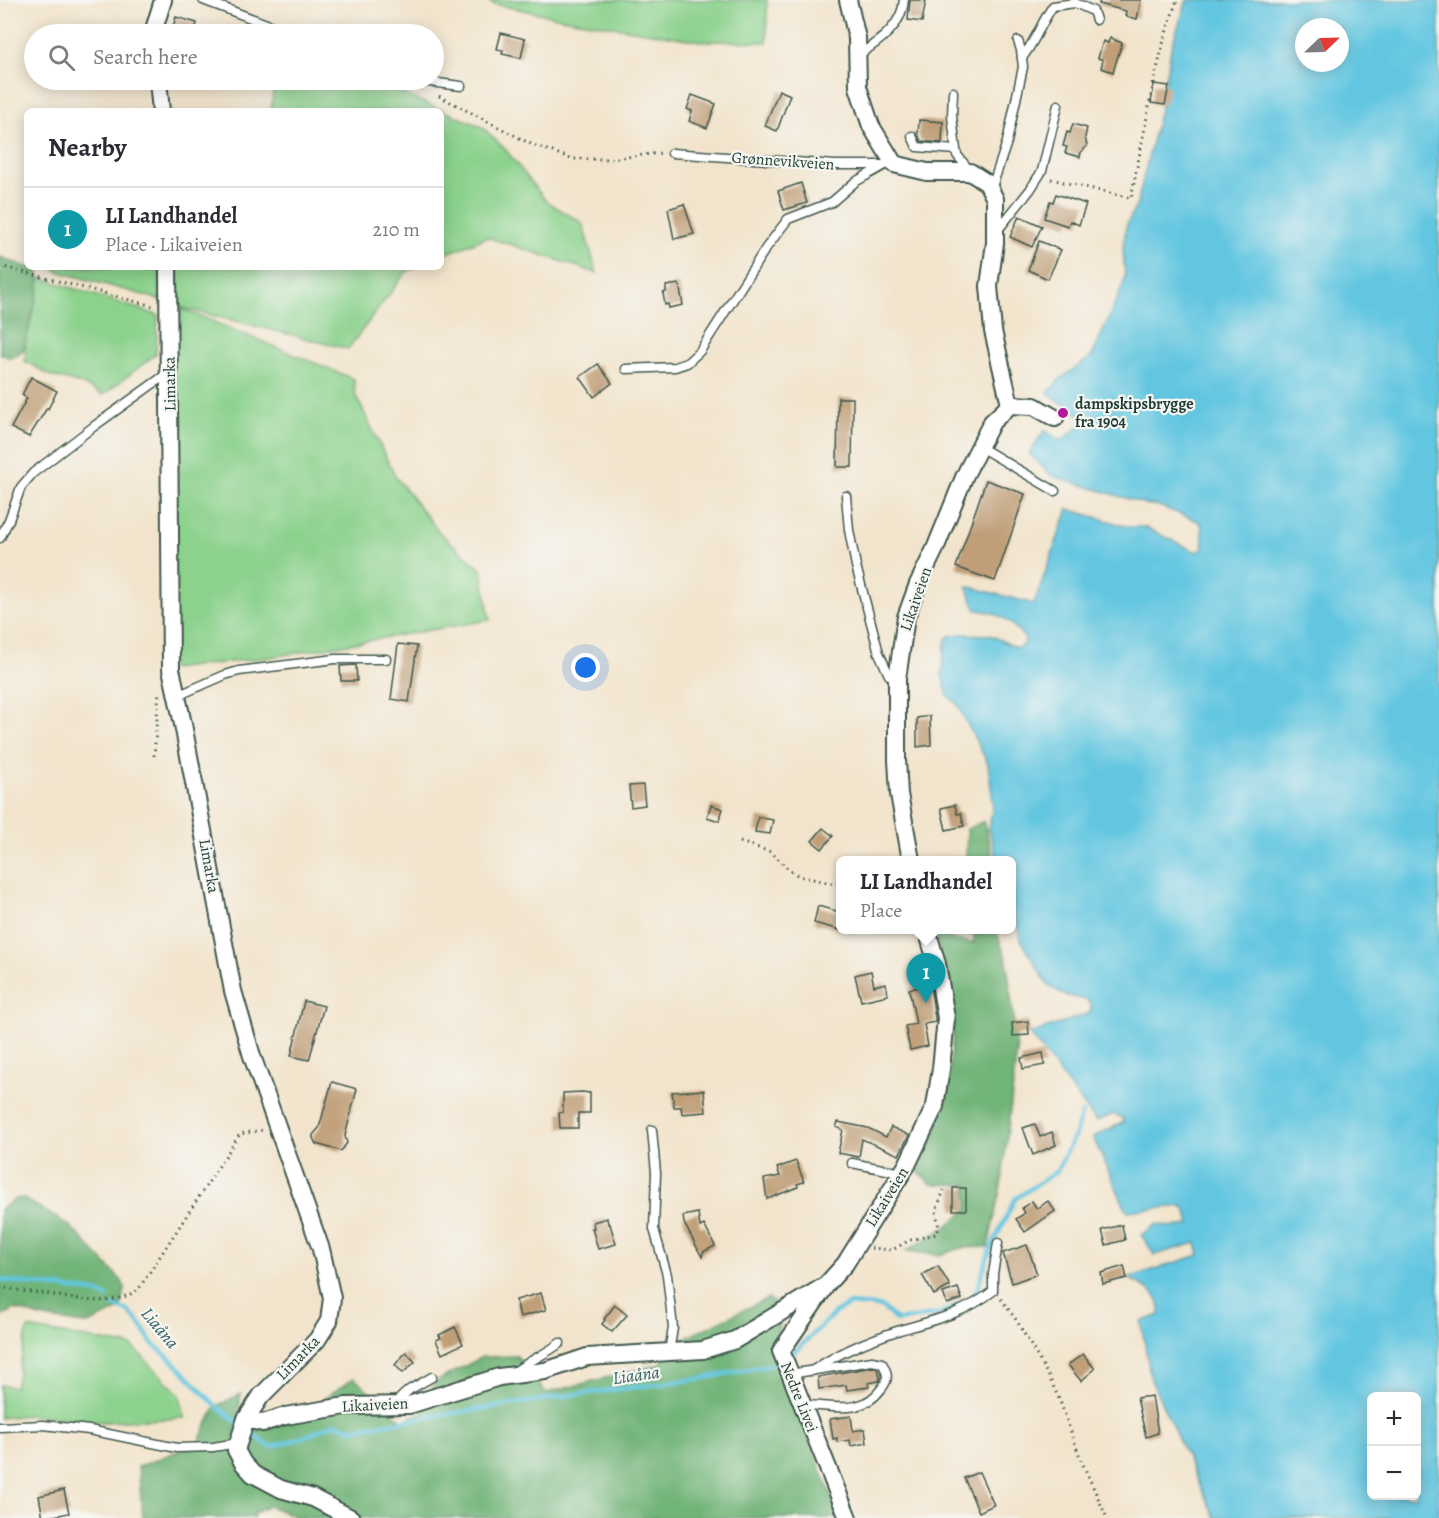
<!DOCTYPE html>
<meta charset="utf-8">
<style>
:root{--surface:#fff;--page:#f2f2f3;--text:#2b2b33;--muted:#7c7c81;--line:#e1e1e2;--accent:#0f766e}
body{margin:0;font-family:Alegreya,serif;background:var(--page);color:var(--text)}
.controls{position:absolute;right:18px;bottom:18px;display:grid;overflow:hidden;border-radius:9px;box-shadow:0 3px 15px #0003}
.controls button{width:54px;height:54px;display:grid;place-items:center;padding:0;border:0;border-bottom:2px solid var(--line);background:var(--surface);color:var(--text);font:30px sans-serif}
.compass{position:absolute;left:1295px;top:18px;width:54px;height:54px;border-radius:50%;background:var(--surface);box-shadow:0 3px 15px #0003;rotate:67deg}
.you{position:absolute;left:586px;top:668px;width:21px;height:21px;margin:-15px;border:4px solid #fff;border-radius:50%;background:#1a73e8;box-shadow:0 0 0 9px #1a73e833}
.badge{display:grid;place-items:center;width:39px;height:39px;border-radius:50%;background:var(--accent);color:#fff;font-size:20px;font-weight:700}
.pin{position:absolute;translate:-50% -50px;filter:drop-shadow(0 2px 3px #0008)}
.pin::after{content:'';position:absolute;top:32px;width:21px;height:18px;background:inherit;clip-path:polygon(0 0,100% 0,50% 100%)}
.popup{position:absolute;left:836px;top:856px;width:180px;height:78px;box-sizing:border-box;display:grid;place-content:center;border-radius:9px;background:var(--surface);filter:drop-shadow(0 2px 4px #0005);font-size:20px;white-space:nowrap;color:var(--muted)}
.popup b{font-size:22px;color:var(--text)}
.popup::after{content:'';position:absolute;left:50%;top:100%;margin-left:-12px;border:12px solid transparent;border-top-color:var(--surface)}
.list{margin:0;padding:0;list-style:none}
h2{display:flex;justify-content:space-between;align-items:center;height:78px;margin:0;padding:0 24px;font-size:26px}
h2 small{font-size:20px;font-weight:400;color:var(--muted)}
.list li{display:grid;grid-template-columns:39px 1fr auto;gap:18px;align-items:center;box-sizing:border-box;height:84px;padding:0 24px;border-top:2px solid var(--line)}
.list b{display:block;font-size:22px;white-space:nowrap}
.list p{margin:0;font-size:20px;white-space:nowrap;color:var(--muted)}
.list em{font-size:20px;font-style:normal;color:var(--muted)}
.icon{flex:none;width:33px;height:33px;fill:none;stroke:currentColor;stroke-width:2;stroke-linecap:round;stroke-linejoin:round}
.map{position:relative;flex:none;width:1439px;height:1518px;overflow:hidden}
.search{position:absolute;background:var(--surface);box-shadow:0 3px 15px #0003;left:24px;top:24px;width:420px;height:66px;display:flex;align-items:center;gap:15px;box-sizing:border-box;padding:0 21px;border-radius:33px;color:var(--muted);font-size:22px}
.panel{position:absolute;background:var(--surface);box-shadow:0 3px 15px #0003;left:24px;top:108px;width:420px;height:162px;border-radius:9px}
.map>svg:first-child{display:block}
.green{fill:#8cd28d;stroke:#568860;stroke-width:1.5}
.forest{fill:#71b478;stroke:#487856;stroke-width:1.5}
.water{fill:#62c6e0;stroke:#40828a;stroke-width:1.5;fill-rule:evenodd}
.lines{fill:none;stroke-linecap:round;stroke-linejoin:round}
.stream{stroke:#62c6e0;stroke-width:4.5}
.building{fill:#c09f78}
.lane-casing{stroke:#3f564b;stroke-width:11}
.street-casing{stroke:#3f564b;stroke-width:20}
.path{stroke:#3f564b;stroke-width:3;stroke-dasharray:1.5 4.5;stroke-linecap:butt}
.lane{stroke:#fff;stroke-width:8}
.street{stroke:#fff;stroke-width:16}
.poi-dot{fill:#b5179e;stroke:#f6f6f2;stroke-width:2}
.labels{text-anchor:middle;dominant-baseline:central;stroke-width:4.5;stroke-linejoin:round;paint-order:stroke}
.street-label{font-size:16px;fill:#1f3d34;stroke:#f6f6f2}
.poi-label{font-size:16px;font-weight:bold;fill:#1f3d34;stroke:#f6f6f2;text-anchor:start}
.water-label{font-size:18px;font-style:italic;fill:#305f5f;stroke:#f6f6f2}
</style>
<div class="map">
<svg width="1439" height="1518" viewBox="0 0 1439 1518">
<rect width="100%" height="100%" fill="#f6f6f2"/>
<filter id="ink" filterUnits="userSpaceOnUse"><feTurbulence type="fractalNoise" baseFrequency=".0167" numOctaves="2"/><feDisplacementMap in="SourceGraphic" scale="12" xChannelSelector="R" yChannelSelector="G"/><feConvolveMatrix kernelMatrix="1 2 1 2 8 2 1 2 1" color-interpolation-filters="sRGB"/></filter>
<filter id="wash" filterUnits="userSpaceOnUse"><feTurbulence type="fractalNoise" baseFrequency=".008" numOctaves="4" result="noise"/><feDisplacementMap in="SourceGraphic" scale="24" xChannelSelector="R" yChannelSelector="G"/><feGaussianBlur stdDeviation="1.35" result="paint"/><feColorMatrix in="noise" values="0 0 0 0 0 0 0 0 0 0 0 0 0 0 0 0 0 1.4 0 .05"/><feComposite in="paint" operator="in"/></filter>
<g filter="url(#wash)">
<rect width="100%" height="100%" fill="#f2e4cc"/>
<g class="green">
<path d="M486,0H767V42L700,41L566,19L494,4Z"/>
<path d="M274,80H370L482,127L505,149L546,201L582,223L597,273L487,237L441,256V111H271Z"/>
<path d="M51,267H159L161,300L57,271Z"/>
<path d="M168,267H416L406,272L348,349L175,306L354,379L355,394L395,476L440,533L482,570L490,620L272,657L171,669Z"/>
<path d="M41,278L158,315L156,354L103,395L82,384L51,376L25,361L26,326Z"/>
<path d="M28,1328L132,1346L180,1395L185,1418L103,1422L28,1415L0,1418V1385L15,1387Z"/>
</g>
<g class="forest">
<path d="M0,257L27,267L39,269L38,292L24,348C17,357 10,361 0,353Z"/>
<path d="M984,821L993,860H966L967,829Z"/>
<path d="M934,930H949L952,940L974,943L973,930H996L1007,961L1017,1051L1002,1181L988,1247L961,1248L940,1255L906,1251L943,1229L968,1209L967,1185L931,1184L918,1171L946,1104L953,1036L949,987Z"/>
<path d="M23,1198L70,1226L122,1281L125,1288L122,1304L118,1310L91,1323L84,1324L44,1318L15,1309L3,1315L0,1321V1209L16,1199Z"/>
<path d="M768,1298L784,1310L775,1342L779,1363L840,1518H300L269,1506L253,1514L254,1518H143L138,1467L198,1443L216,1406L241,1394L236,1432L268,1428L300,1415L354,1378L403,1421L424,1411L435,1382L482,1357L517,1356L546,1393L660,1364L677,1342Z"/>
</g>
<path class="water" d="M1187,0H1439V1518H1215L1151,1380L1141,1322L1160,1315C1162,1293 1144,1286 1128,1278L1199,1255L1196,1243L1155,1255L1141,1235L1157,1224L1172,1227L1190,1225L1187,1212L1183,1206L1127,1211L1093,1137L1124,1122L1123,1118L1114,1114L1096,1121L1030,1034L1090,1013L1091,1006L1087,1000L1064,995L1047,984L1022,942L1012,911V860H997L989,830L993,803L988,764L957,704L948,696L942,676L944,650L946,639L949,636L961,634L990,635L1017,648L1024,645L1025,639C1012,621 997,611 976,610L967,586L1034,604L1068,509L1129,527H1144L1197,552L1203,548L1202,526L1198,521L1156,505H1149L1052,476L1029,454L1045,430L1061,441L1086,420L1048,393L1059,380L1092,356L1123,285L1125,276L1123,249L1126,226L1137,204L1161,105L1171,48ZM1304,27H1340V63H1304ZM1372,1396H1416V1496H1372Z"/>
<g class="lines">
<g class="stream">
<path d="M0,1280L95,1292L107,1297"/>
<path d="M114,1306L128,1311L141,1325L151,1342L175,1363L216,1406L240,1424"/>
<path d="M247,1430L270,1447L302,1438L335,1423L351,1429L572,1395L705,1378L775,1364L792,1354L836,1312L850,1304L882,1307L897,1321L939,1314L968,1301L975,1295L990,1250L1015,1199L1057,1171L1075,1135L1082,1113"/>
</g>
</g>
<g id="blocks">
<g class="building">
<path d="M910,0H926L922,22L908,20Z"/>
<path d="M1100,0H1141L1137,19L1125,16L1126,11L1099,4Z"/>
<path d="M176,17L197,23L194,34H171Z"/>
<path d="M501,33L525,39L521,58L502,54L503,50L497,49Z"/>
<path d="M1110,38L1122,43L1113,72L1101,68L1103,60L1098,58L1103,41L1108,43Z"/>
<path d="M1154,84L1169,86L1165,105L1151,103Z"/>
<path d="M779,90L790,95L777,131L765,126Z"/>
<path d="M692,95L716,104L707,128L689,121L692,111L687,109Z"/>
<path d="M919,120L943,122L942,143L921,141L918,134Z"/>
<path d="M1073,124L1087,128L1085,137L1087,146L1081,152L1080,157L1065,153L1067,147L1063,146L1067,132L1070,133Z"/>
<path d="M801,183L807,203L784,210L778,191Z"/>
<path d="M1056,194L1086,204L1079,225L1070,221L1068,226L1044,218L1050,201L1053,202Z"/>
<path d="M684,204L694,234L674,239L668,209Z"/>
<path d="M1019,216L1042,226L1032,247L1010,237Z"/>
<path d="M1039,241L1061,250L1048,279L1028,270Z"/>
<path d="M679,284L683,305L669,308L668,304L665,305L663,293L666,292V286Z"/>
<path d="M598,364L612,383L594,397L580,377Z"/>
<path d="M31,377L57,391L48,409L47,408L29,437L11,428L27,398L22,395Z"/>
<path d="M838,398H853L852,467H837Z"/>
<path d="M986,480L1025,494L995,581L956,567Z"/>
<path d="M398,644L417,646L409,702L391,699Z"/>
<path d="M356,665L357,681H341L340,666Z"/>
<path d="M930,716L931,745L917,747V718Z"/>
<path d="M643,785L645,805L631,807L629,786Z"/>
<path d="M711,805L723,809L719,821L707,817Z"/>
<path d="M955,805L957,814L961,813L964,826L946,830L941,808Z"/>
<path d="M758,817L773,820L770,834L755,832Z"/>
<path d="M823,828L833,836L822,849L812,841Z"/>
<path d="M818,906L840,912V930L814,923Z"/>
<path d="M871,971L874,986L886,983L888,995L861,1001L855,975Z"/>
<path d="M930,985L935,1018V1022L924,1024L928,1046L910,1050L905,1026L916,1024L909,989Z"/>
<path d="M304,1001L324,1006L309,1060L291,1056Z"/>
<path d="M1028,1021L1029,1035L1013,1036L1012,1023Z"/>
<path d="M1043,1053L1045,1065L1023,1069L1021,1058Z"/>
<path d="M332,1082L357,1089L345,1136L347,1143L341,1151L316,1144L313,1138V1135L319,1128Z"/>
<path d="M704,1090L706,1112L682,1114L681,1107H674L672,1092Z"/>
<path d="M582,1092L590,1093V1113H578V1128H560L559,1113L563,1112V1093Z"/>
<path d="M838,1122L868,1128L886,1137L891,1127L909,1135L899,1155L862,1139L859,1157L838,1153L843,1130L836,1127Z"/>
<path d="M1035,1124L1040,1137L1052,1132L1056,1145L1033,1155L1023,1128Z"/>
<path d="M796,1161L804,1182L797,1184L798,1187L767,1199L764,1179L780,1176L777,1168Z"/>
<rect x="953" y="1188" width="13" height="22"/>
<path d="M1032,1201L1037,1209L1048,1201L1055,1211L1025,1232L1016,1219L1025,1213L1022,1208Z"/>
<path d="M698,1213L700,1227L704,1225L715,1246L703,1252L702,1257L684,1223L683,1216Z"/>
<path d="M607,1218L608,1224H610L616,1244L598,1249L592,1228H594L593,1222Z"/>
<path d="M1122,1225L1125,1240L1106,1245L1102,1230Z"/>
<path d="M1027,1245L1037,1274L1012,1283L1003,1253Z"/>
<path d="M938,1266L950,1286L934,1295L922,1275Z"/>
<path d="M1124,1266L1127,1278L1103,1284L1101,1273Z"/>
<path d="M958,1288L962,1299L947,1304L943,1293Z"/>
<path d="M541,1293L546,1310L520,1317L516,1300Z"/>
<path d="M615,1305L627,1315L612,1332L602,1324L605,1320L604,1319Z"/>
<path d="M455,1327L463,1344L442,1354L436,1340L441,1338L439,1335Z"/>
<path d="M406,1352L415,1362L403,1373L395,1365Z"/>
<path d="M1083,1354L1095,1369L1081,1381L1068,1365Z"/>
<path d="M872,1367L878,1369L880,1378L879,1381L868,1383L869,1387L847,1390L846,1385L819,1389L818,1377Z"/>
<path d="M1152,1396L1158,1433L1146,1437L1137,1398Z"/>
<path d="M851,1416L853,1431L865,1429L867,1443L851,1446L850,1440L837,1442V1438L833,1439L830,1419Z"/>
<path d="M979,1472L994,1505L979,1512L964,1478Z"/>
<path d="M64,1490L69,1513L43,1518L39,1496Z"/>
</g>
</g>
</g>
<g filter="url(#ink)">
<use href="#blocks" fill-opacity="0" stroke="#3f564b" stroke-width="1.5"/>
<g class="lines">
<g class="lane-casing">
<g id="lane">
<path d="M203,0L293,34"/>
<path d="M857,56C878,42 902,27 904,0"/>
<path d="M1022,58C1035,42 1041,23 1053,6L1075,3L1093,11L1096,20"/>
<path d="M414,80L461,86"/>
<path d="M953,92L952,116L956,150L957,155L970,171"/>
<path d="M912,136L917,147L956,150"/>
<path d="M672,153L835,165H884"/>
<path d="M991,190L1007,142L1023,67L1021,50L1018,41"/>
<path d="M997,231L1030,190L1042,171L1058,105"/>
<path d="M626,369L675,367L687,363L700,351L766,248L788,219L832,202L855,182L885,165"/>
<path d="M980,447L1055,491"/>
<path d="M846,496L849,530L856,566L879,653L889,675L897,679"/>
<path d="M0,538L9,520L21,487L33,473L93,427L168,373"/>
<path d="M177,696L225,675L239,671L335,659H386"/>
<path d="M652,1130L656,1173L654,1229L667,1275L673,1328L669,1352"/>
<path d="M852,1163L902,1173"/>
<path d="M516,1371C530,1360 546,1354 560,1343"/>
<path d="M812,1371C839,1352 869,1340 900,1330C935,1320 965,1313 993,1291V1274L998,1243"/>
<path d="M790,1374L872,1361L882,1363C888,1373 889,1379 882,1388C861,1417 832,1405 803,1405"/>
<path d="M395,1403L409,1390L432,1377"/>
<path d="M0,1427L43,1425L89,1430L177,1448L213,1447L238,1443"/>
</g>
</g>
<g class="street-casing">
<g id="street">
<path d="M848,0L857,38L858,87L871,126L894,164L927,172H970L987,183L995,199V243L989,286L993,331L1010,405"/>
<path d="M155,34V26L163,0"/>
<path d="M158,80L161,111"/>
<path d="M168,267L171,669L183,724L233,991L252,1056L321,1249L332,1298L329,1321L317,1340L261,1396L246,1419"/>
<path d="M911,860L899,794L897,760V679L906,617L918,584L935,549L965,475L992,422L1010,405L1034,406L1055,418"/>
<path d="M825,1287L781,1351L848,1518"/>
<path d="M351,1518L313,1498L281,1489L253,1474L243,1463L236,1450L246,1419L263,1423L285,1416L346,1406L409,1405L499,1377L545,1371L587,1357L703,1350L735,1340L826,1285L845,1264L907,1165L935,1106L941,1069L946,1018L937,964L927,930"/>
</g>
</g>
<g class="path">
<path d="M439,96L533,145L573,159H609L661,153"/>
<path d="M1051,179L1131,198L1153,86L1165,36L1177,0"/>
<path d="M0,266L153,306"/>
<path d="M154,756L159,691"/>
<path d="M740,842L771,852L789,870L799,876L840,885"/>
<path d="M871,1248L892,1250L910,1240L936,1234L939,1228L936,1211L944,1190"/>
<path d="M0,1287C15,1290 31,1292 47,1294C78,1299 109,1308 138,1290L240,1134L263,1130"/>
<path d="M1001,1299L1017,1321L1049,1377L1060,1401L1081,1460L1107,1518"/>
</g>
<use href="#lane" class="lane"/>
<use href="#street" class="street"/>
</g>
</g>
<circle class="poi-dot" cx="1063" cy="413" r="6"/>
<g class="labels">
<g class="street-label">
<text transform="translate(783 161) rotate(4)">Grønnevikveien</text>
<text transform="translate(170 384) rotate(-91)">Limarka</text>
<text transform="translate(916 599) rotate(-71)">Likaiveien</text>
<text transform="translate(209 866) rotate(80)">Limarka</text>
<text transform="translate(887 1197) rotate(-58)">Likaiveien</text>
<text transform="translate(298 1358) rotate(-46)">Limarka</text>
<text transform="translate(799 1397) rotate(68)">Nedre Livei</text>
<text transform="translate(375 1405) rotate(-3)">Likaiveien</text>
</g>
<g class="poi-label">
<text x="1075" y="404">dampskipsbrygge<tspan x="1075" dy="18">fra 1904</tspan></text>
</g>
<g class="water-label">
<text transform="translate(160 1328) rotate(50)">Liaåna</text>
<text transform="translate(636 1375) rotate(-8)">Liaåna</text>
</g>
</g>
</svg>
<div class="controls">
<button>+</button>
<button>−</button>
</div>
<svg class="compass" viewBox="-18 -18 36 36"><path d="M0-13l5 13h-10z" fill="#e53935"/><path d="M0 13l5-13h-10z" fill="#7c7c81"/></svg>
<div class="you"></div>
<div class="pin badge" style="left:926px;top:1003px;background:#0f9aa8">1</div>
<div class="popup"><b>LI Landhandel</b>Place</div>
<div class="search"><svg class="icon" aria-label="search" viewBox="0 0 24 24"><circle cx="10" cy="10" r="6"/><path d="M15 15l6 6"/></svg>Search here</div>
<section class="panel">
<h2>Nearby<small></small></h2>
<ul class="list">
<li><span class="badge" style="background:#0f9aa8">1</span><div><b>LI Landhandel</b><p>Place · Likaiveien</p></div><em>210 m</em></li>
</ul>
</section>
</div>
